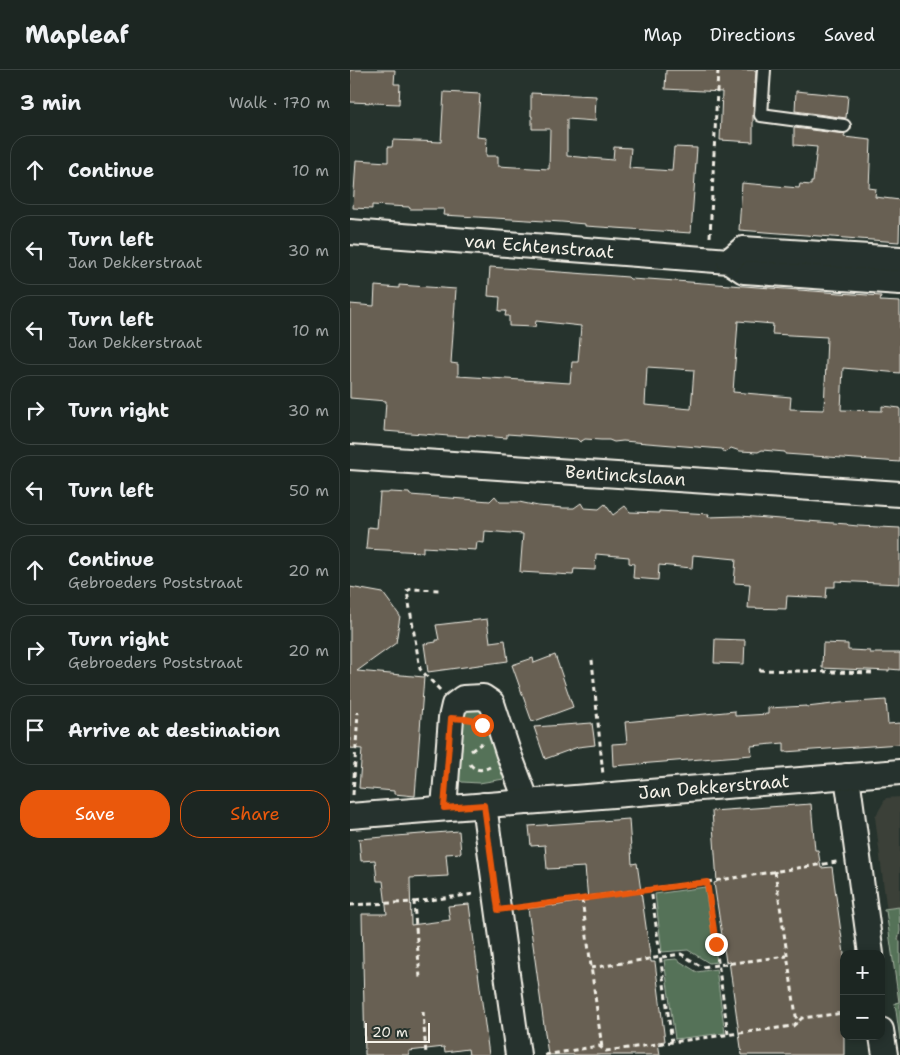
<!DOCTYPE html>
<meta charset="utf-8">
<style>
:root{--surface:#1c2622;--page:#29322f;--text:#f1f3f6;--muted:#a0a5a5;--line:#3a4340;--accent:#ea580c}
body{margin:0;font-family:"Shantell Sans",sans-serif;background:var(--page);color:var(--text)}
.controls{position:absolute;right:15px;bottom:15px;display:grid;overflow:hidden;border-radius:10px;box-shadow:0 2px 8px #0003}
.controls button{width:45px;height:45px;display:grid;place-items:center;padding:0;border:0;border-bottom:1px solid var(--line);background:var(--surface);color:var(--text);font:25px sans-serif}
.scale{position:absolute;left:15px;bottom:12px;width:65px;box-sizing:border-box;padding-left:5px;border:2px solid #f4f1e8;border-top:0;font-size:14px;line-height:18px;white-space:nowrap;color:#f4f1e8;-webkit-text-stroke:4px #26332d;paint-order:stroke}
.stop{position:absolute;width:15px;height:15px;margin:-11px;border:4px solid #ea580c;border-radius:50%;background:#fff}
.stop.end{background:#ea580c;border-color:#fff;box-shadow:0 1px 5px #0008}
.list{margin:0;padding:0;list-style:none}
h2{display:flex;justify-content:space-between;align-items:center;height:65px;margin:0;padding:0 20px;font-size:21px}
h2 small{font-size:16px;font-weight:400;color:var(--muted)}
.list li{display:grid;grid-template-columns:32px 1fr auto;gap:15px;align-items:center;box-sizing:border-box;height:70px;margin:0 10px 10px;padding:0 10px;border:1px solid var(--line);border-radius:20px}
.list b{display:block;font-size:19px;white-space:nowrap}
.list p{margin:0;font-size:16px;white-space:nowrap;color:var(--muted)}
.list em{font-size:16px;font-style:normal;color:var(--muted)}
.actions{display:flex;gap:10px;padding:15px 20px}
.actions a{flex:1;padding:11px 0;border:1px solid var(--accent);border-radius:20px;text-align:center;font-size:18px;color:var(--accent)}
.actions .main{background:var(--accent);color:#fff}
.icon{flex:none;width:28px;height:28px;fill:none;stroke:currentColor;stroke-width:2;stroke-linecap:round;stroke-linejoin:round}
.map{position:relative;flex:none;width:550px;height:985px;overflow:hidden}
header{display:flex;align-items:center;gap:30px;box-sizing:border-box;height:70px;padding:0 25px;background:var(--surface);border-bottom:1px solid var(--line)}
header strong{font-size:24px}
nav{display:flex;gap:28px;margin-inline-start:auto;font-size:18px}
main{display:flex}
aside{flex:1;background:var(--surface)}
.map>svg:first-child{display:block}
.built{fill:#3a4038}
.green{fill:#547259;stroke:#a4b2a0}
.building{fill:#686052;stroke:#f4f1e8;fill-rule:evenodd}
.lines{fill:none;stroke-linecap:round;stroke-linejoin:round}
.lane-casing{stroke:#f4f1e8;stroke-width:16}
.street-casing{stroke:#f4f1e8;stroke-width:28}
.path{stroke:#f4f1e8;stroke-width:3;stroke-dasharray:5 4;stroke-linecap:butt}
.lane{stroke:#26332d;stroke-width:12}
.street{stroke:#26332d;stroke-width:24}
.route{stroke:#ea580c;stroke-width:6}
.labels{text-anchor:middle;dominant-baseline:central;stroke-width:4;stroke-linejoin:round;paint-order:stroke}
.street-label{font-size:18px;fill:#f4f1e8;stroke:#26332d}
</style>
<header>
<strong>Mapleaf</strong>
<nav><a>Map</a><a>Directions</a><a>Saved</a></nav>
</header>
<main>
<aside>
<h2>3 min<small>Walk · 170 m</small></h2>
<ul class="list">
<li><svg class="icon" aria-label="ahead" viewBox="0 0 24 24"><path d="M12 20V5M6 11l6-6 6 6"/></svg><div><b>Continue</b></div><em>10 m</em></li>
<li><svg class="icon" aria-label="left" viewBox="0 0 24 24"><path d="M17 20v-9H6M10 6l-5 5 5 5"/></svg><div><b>Turn left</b><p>Jan Dekkerstraat</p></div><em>30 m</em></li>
<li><svg class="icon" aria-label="left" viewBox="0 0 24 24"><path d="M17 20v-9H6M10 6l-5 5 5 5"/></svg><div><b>Turn left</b><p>Jan Dekkerstraat</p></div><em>10 m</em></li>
<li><svg class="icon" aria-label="right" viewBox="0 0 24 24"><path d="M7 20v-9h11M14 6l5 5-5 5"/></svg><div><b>Turn right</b></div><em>30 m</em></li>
<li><svg class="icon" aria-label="left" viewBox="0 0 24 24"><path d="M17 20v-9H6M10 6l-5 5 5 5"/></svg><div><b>Turn left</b></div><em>50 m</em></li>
<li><svg class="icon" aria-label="ahead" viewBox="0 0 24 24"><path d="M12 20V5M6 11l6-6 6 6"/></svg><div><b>Continue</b><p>Gebroeders Poststraat</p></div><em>20 m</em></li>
<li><svg class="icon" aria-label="right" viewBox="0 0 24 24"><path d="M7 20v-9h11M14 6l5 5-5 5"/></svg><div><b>Turn right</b><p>Gebroeders Poststraat</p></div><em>20 m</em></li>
<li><svg class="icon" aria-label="arrive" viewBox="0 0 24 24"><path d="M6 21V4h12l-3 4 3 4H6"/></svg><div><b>Arrive at destination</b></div></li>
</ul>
<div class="actions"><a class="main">Save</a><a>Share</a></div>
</aside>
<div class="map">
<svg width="550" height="985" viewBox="0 0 550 985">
<rect width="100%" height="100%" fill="#26332d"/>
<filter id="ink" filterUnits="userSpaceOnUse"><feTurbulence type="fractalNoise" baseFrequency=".02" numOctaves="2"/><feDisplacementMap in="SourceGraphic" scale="10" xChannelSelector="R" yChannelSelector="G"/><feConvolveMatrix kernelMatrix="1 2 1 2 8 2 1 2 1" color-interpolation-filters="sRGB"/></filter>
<g filter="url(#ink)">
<path class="built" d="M550,727V947L525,747L536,728Z"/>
<g class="green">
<path d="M103,639H135L157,696L154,709L129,713L112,712L100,703Z"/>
<path d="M355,817L367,892L359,893L338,880L312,882L305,824Z"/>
<path d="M549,837L550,861L548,869L550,872V970L545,933L549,932L536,841H534V839Z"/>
<path d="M326,889L347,902L366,899L375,963L325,969L314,890Z"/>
</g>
<g class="building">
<path d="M0,0H45L44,14H50L49,34L0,32Z"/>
<path d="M316,0H406L403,44V72L370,70L372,22L315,19Z"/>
<path d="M446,21L498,26L496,48L445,41Z"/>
<path d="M94,22L130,24L127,67L137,68L136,86H148V96L199,99L200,59H182V46H181V23L246,26L245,51L217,49V86L263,90L264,77L281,78L279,98L322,101L324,77L347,78L341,163L235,156V154L212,152L93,145L94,139H60L59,137L22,135V139L3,138L6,90L38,92V77H42L43,70L91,72Z"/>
<path d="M444,58L495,64L494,67L521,70L519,118L526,119L525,127L550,130L549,172L389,160L392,113L449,118L450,114L461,115V112H463L467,77L444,75Z"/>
<path d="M140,197L265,206L278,207L280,209L297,210L298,209L531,226L530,231L550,232V303L493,298L491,340L532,341V336L550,338V392L435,384V382L412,380L408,382L390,381L381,378L375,383L372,379L273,371L264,372L259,370H251L235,369L230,372L227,369L157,364V368L119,365V367L99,366L34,361L36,331L0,328V234L24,236L25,216L49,218V215L106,219L101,293L108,294V306L220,313L222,292H228L231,256L186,251L185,257L159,256V246H155L156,241H149L150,227L138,226ZM388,251L423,254L422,264L477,267L474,340L440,339L441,327L383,322ZM297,297L344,300L341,339L295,335Z"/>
<path d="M40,422L59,423L60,425L140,431L145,426L150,432H169L188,436L214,438H224L231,433L234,438L249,439L255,434L263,445L275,436L280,442L309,443V441L359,444L358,447L390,446L497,454L498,455L508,456L550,458V514L485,511V517H477L476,528L437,526L436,539L398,538L400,514L384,513L386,489L343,485L342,498L309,495L308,510L283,508L284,494L279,493V487L246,484L245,500L224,499L223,505L170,502L173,464L135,461L134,473L127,472L126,480L73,477V482L16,479L18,457L27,458L30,423H38Z"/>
<path d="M0,517L33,523L50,546L46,573L7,601L74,607L65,726L44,724V721L9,718L12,679L0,678Z"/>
<path d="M137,549L140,572L155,570L158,591L78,602L74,574L86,572V570H89L86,555Z"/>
<path d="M365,569L395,570L394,594L364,593Z"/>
<path d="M473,573L498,574V580L520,581V583H550V600L539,599V601L472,598Z"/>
<path d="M205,585L223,637L182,652L162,595L183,588L184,593Z"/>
<path d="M536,630L538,654L550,653V674L434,682V673L401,676L402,685L263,696L262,674L277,673L275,652L385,641V646L418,644V638L457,636V637L491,633Z"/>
<path d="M242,653L245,675L228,677L195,689L184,657Z"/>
<path d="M461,734L465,780H468L471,798L482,797L494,884V985H392L379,891L376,892L364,813L367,812L362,741Z"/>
<path d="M279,749L282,794L287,793L301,892H305L315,971L308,972L310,985H198L178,838L203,835V836L238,830L235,797L197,799L195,775L181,776L179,756Z"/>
<path d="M109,761L111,783L96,784L98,806L60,808L61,855L100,850L98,836L119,834L139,985H119L118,979L95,982L94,977L59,981V985H15L12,844H37L33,811H27L25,790L11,791L9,769Z"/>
</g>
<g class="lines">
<g class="lane-casing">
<path id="lane" d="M414,0L411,45L494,56"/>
</g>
<g class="street-casing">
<g id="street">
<path id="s1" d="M0,162L379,191L394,201L550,212"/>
<path d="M379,191L393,179L550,189"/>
<path id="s2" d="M0,387L550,424"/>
<path d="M497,706L521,884"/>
<path d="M134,735L168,985"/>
<path d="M94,738L101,648L104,635L113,628L133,627L142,633L158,682L177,732"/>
<path id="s3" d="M0,746L550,702"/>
<path d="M531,960L535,985"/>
</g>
</g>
<g class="path">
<path d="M360,167L368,0"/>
<path d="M242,590L253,705"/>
<path d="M409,600L523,603"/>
<path d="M90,620L70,599L57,521L61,519L92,520"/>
<path d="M121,681L132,673"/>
<path d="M120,694C125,701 132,701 140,697"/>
<path d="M3,725L8,642"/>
<path d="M425,801L447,953"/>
<path d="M357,812L487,792"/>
<path d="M232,829L252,978"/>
<path d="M64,832L125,824"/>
<path d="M0,835L64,832L70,908"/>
<path d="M170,837L301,819"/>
<path d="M241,898L331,884L352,897L437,886"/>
<path d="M73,941L76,985"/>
<path d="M378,964L357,812L301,819L322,972L443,956L452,948L494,943"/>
<path d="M195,985L249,976L256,981L322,972"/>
</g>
<use href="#lane" class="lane"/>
<use href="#street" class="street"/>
</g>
</g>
<g class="lines" filter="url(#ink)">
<path class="route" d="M132,655C124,648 111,649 101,648L94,738L134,735L148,840L357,812L366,874"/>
</g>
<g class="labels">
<g class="street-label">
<text stroke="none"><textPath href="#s1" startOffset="190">van Echtenstraat</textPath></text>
<text stroke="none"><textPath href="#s2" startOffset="276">Bentinckslaan</textPath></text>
<text stroke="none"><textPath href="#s3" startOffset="365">Jan Dekkerstraat</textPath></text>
</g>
</g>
</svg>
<div class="controls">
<button>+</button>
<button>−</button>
</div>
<div class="scale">20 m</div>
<div class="stop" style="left:132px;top:655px"></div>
<div class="stop end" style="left:366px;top:874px"></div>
</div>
</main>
